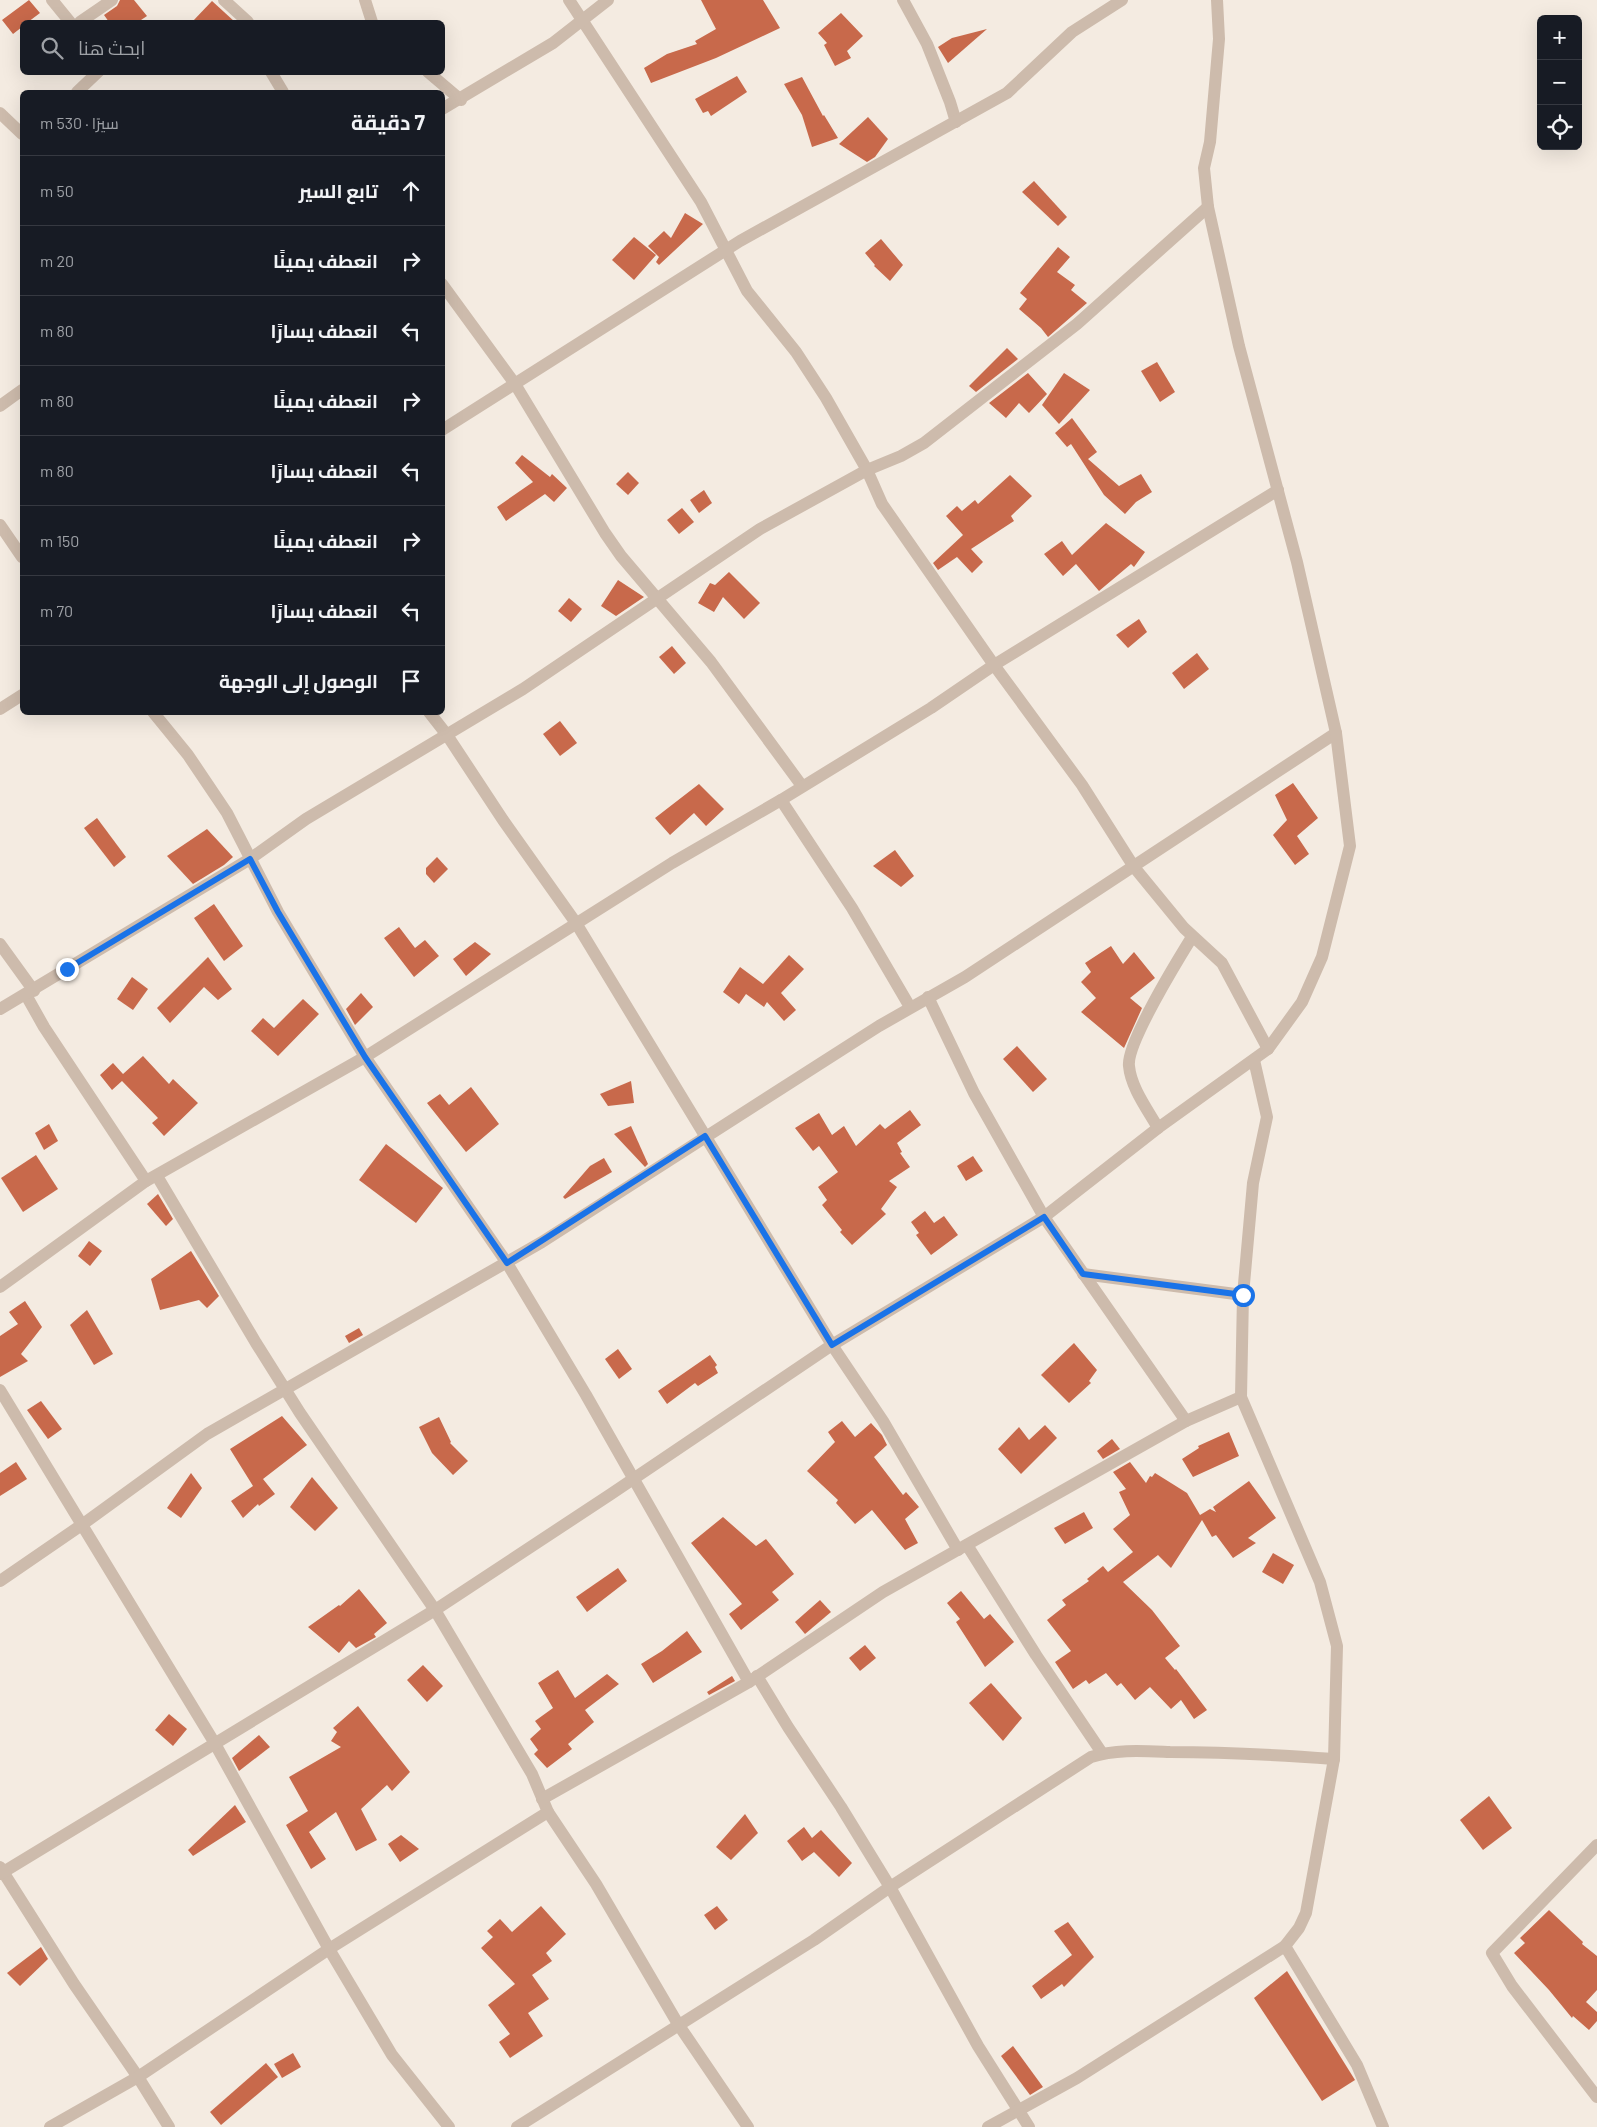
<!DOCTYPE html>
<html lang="ar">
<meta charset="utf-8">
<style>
:root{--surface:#171b24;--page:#242831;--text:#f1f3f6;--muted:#9ea1a6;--line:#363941}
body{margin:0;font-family:Barlow,Cairo,sans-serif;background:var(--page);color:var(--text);direction:rtl}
.controls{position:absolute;right:15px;top:15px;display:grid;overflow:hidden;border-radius:8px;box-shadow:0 5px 20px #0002}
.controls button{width:45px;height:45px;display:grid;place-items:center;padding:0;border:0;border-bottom:1px solid var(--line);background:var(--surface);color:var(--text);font:25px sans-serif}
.stop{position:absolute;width:15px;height:15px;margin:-11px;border:4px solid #1a73e8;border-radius:50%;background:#fff}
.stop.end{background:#1a73e8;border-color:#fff;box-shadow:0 1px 5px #0008}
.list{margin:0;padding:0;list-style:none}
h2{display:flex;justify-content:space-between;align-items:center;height:65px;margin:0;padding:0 20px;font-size:21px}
h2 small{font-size:16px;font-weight:400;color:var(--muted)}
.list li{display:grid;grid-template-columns:32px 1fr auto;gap:15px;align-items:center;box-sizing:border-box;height:70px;padding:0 20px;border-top:1px solid var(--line)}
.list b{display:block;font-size:19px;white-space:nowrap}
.list em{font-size:16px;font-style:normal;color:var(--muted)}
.icon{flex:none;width:28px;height:28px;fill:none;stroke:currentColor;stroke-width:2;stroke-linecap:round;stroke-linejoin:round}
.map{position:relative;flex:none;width:1597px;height:2127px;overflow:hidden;direction:ltr}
.search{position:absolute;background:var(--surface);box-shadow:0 5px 20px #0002;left:20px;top:20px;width:425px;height:55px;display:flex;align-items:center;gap:12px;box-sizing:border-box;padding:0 18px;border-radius:8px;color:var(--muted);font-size:19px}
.panel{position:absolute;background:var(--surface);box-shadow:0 5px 20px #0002;left:20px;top:90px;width:425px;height:625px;border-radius:8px;direction:rtl}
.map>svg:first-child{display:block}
.building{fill:#c8694b}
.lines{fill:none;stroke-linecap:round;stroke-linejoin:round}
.street{stroke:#cdbbac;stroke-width:12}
.route{stroke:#1a73e8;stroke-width:6}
</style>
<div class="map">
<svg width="1597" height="2127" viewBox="0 0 1597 2127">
<rect width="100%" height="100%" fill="#f4ebe1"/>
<g class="building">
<path d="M29,0L40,13L28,22H22V27L13,34L2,20Z"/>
<path d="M120,0H134L147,16L138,22H109L104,15L117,6Z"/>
<path d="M701,0H763L780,28L716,58L651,83L644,68L667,54L697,44L695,41L716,29Z"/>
<path d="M212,1L235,22H192Z"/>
<path d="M841,13L863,36L847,51L851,58L835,66L824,45L827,43L818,33Z"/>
<path d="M987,29L948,63L938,47L952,38Z"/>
<path d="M737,76L747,92L711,116L708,111L703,113L695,99Z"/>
<path d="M802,77L823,116L824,115L838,138L812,147L802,115L784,84Z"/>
<path d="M868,117L888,139L875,157L867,162L839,144Z"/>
<path d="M1034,181L1067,217L1058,226L1022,192Z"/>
<path d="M685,213L703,224L659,265L656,262L659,257L648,246L664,231L671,238Z"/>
<path d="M634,237L656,255L634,280L612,260Z"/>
<path d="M881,239L903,265L890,281L874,266L875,265L865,253Z"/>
<path d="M1058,247L1070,257L1057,272L1075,285L1071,290L1087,303L1048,337L1041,328L1019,309L1027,299L1020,293Z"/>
<path d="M1007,348L1018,359L976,392L969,386Z"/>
<path d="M1157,362L1175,392L1160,402L1141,371Z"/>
<path d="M1028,373L1047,394L1029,413L1019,403L1006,418L989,403Z"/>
<path d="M1064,373L1090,390L1059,424L1042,405Z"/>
<path d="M1072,418L1097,452L1088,459L1119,486L1141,474L1152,492L1136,502L1125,514L1104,495L1071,444L1067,447L1055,433Z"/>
<path d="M522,455L550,477L552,474L567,488L554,502L545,494L506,521L497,507L533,482L515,463Z"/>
<path d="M628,472L639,483L628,495L616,484Z"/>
<path d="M1010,475L1032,496L1011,516L1014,521L971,549L983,562L972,573L957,557L938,570L933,563L963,535L946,516L957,506L962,511L975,500L978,504Z"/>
<path d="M704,490L712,503L699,513L690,500Z"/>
<path d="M682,508L694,522L679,534L667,520Z"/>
<path d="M1106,523L1145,552L1134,567L1131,564L1099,591L1076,564L1063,576L1044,554L1062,541L1072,555Z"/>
<path d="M729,572L760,603L744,619L723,597L714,612L698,603L710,583L715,585Z"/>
<path d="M618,580L644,597L616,616L601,606Z"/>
<path d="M569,598L582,609L571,622L558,611Z"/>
<path d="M1139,619L1147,632L1128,648L1116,635Z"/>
<path d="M672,646L686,663L674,674L659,657Z"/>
<path d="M1197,653L1209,669L1184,689L1172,673Z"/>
<path d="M560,721L577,743L560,756L543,734Z"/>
<path d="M1293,783L1318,818L1297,836L1309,854L1295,865L1273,835L1287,820L1275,795Z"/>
<path d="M699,784L724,809L706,826L694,813L670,835L655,818Z"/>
<path d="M97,818L126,857L114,867L84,828Z"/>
<path d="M207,829L233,857L224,865L193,884L167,856Z"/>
<path d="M895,850L914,876L901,887L873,866Z"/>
<path d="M437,857L448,869L434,883L426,874V868Z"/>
<path d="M214,904L243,946L224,961L194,918Z"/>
<path d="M399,927L415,948L425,940L439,956L414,977L384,938Z"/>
<path d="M475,942L491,954L466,976L453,959Z"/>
<path d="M1111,946L1123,964L1134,952L1155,978L1130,998L1142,1008L1124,1048L1081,1012L1096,998L1081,982L1091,972L1085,963Z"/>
<path d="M789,955L804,969L781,993L796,1010L784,1021L767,1002L764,1007L746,994L739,1004L723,992L740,967L763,984Z"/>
<path d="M208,957L232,989L218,1000L204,987L170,1023L157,1008Z"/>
<path d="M132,977L148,989L133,1010L117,999Z"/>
<path d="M361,993L373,1007L355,1025L346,1009Z"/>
<path d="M303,999L319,1014L278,1056L251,1031L263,1018L274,1028Z"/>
<path d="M1017,1046L1047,1079L1033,1092L1003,1059Z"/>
<path d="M143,1056L169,1084L173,1079L198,1103L164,1136L152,1123L158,1118L122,1081L112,1090L100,1075L113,1063L123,1074Z"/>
<path d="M631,1081L634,1103L608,1106L600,1094Z"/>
<path d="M471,1087L499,1124L466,1152L427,1103L440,1094L449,1105Z"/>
<path d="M910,1110L921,1125L897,1143L902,1152L900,1153L910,1167L889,1181L897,1187L881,1209L886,1214L852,1245L840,1232L842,1230L822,1205L827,1200L818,1187L838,1172L819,1146L813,1151L795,1128L819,1113L832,1135L844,1126L856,1146L880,1124L885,1129Z"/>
<path d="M49,1124L58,1141L44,1150L35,1133Z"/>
<path d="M631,1126L648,1164L645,1167L614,1134Z"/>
<path d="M386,1144L443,1188L416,1223L359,1180Z"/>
<path d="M36,1155L58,1189L23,1212L1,1178Z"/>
<path d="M973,1156L983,1171L966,1181L957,1166Z"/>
<path d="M604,1158L612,1172L565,1199L563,1197L590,1166Z"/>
<path d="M158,1194L173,1219L166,1226L147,1204Z"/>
<path d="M925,1211L934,1223L944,1216L958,1235L931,1255L916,1235L919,1233L911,1222Z"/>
<path d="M89,1241L102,1251L90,1266L78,1256Z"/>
<path d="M191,1251L219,1296L207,1308L199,1300L160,1310L151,1279Z"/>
<path d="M25,1301L42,1327L21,1354L28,1361L0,1377V1336L18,1324L9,1312Z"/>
<path d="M87,1310L113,1354L94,1365L70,1325Z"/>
<path d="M359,1328L363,1335L349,1343L345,1336Z"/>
<path d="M1074,1343L1097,1370L1089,1381L1091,1383L1069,1403L1041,1375Z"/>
<path d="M618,1349L632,1369L619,1379L605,1359Z"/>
<path d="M710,1355L717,1365L715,1367L718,1373L698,1386L695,1383L667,1404L658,1391Z"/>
<path d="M41,1401L62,1429L48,1439L27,1410Z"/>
<path d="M282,1416L307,1445L263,1479L275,1494L259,1506L258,1504L243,1518L231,1501L253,1486L230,1449Z"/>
<path d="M439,1417L451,1442L450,1443L468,1461L453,1475L432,1453L419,1427Z"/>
<path d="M842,1421L855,1437L871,1423L882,1435L887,1445L874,1457L903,1495L906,1492L919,1507L905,1519L918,1543L905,1550L872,1510L855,1524L836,1503L838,1500L807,1471L835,1442L828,1432Z"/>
<path d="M1045,1425L1057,1438L1021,1474L998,1449L1019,1427L1029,1440Z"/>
<path d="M1229,1432L1239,1456L1193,1477L1182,1459L1199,1448L1198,1446Z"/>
<path d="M1112,1439L1120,1449L1103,1459L1097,1451Z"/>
<path d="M16,1462L27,1479L0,1496V1473Z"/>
<path d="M1130,1462L1146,1483L1150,1476L1152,1477L1155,1473L1187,1493L1200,1515L1210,1509L1216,1512L1213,1507L1249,1481L1276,1518L1248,1538L1256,1543L1233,1558L1216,1535L1212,1537L1202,1520L1171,1568L1158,1555L1123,1582L1152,1610L1180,1646L1165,1658L1175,1670L1176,1669L1207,1710L1194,1719L1181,1700L1171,1709L1150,1687L1135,1700L1121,1683L1117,1686L1106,1673L1089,1684L1086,1680L1073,1689L1055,1662L1071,1651L1047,1620L1066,1605L1062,1600L1089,1581L1087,1579L1103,1566L1108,1572L1133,1552L1113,1529L1130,1515L1119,1492L1126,1489L1113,1472Z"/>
<path d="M191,1473L202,1488L181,1518L167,1508Z"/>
<path d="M312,1477L338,1508L315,1531L290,1507Z"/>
<path d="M1084,1512L1093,1528L1065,1544L1054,1528Z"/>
<path d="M723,1517L756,1546L766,1539L794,1574L772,1592L779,1600L741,1630L729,1614L742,1604L691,1543Z"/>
<path d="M1273,1553L1294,1565L1283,1584L1262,1572Z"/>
<path d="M618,1568L627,1581L587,1612L576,1597Z"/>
<path d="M359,1589L387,1623L374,1634L376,1637L356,1648L349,1641L339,1653L308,1627L339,1605L340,1606Z"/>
<path d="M961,1591L984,1619L990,1614L1014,1642L985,1667L956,1622L960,1619L947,1603Z"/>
<path d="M820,1600L831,1612L805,1634L795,1622Z"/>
<path d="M687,1631L702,1652L653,1683L641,1664L662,1651Z"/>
<path d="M865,1645L876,1658L860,1671L849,1658Z"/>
<path d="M423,1665L443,1686L427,1702L407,1680Z"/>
<path d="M558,1670L575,1698L607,1674L619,1684L585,1710L594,1722L568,1744L572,1749L547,1768L534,1754L538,1750L530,1739L541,1729L535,1721L553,1708L538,1683Z"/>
<path d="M732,1676L735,1681L709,1695L707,1692Z"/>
<path d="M991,1683L1022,1718L1003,1741L969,1703Z"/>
<path d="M358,1706L410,1772L392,1791L387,1785L361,1809L377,1840L356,1851L336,1812L309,1832L326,1859L311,1869L286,1825L308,1811L289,1777L341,1747L331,1741L337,1732L333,1728Z"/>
<path d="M169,1714L187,1729L173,1746L155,1730Z"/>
<path d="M259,1735L270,1747L239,1771L232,1758Z"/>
<path d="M1489,1796L1512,1828L1483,1850L1460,1820Z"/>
<path d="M235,1805L246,1822L193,1856L188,1850Z"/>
<path d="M745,1814L758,1833L731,1860L716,1847Z"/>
<path d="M804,1827L812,1838L821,1830L852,1863L839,1877L814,1852L802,1861L787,1841Z"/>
<path d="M401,1835L419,1849L400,1862L388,1844Z"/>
<path d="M541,1906L566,1934L546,1953L552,1961L532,1975L549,1999L528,2013L543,2036L510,2058L499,2042L510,2034L488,2005L515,1984L481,1948L493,1937L487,1931L500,1919L512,1932Z"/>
<path d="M717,1906L728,1920L715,1930L704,1915Z"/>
<path d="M1549,1910L1583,1942L1582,1944L1597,1956V1990L1586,2002L1597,2012V2021L1589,2030L1573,2016L1572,2018L1549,1990L1514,1953L1525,1943L1520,1938Z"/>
<path d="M1068,1922L1094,1957L1064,1987L1062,1984L1041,1999L1032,1986L1072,1955L1054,1931Z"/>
<path d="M41,1947L48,1959L20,1986L7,1973Z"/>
<path d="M1287,1971L1355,2080L1322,2101L1254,1998Z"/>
<path d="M1013,2046L1043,2087L1030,2095L1001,2056Z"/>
<path d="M293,2053L301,2067L282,2078L274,2064Z"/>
<path d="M266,2063L278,2077L221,2125L210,2112Z"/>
</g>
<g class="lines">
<g class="street">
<path d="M52,0L70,22"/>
<path d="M224,0L248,22"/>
<path d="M365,0L372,22"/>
<path d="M569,0L701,202L747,291L796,352L826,398L867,470L882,504L994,665L1082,785L1134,867L1184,928L1222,963L1268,1049"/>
<path d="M903,0L927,44L950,102L956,122"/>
<path d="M80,22L112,0"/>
<path d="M271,72L283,92"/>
<path d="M428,72L461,100"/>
<path d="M77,92L98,72"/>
<path d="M442,109L553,43L608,0"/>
<path d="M0,113L22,134"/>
<path d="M442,284L515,384L605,533L621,556L711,662L802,786"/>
<path d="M0,406L22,390"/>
<path d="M442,430L740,241L1007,93L1072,32L1122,0"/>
<path d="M0,525L22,557"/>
<path d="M0,709L22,695"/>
<path d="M153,712L188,755L227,813L278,912L365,1057L507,1263L586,1395L749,1682"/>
<path d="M429,712L447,735L503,820L576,923L832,1345L883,1421L958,1550"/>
<path d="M781,800L852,908L910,1007"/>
<path d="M0,944L34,991"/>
<path d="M26,995L44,1027L146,1181"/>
<path d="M928,997L974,1093L1044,1217L1186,1421"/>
<path d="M0,1009L250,859L306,819L523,689L760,529L867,470L901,456L924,443L1077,324L1208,207"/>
<path d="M1158,1128C1148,1110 1131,1088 1129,1066C1126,1044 1179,958 1192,937"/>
<path d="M157,1176L256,1343L300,1413L435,1610L532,1774L548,1812L596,1884L678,2024L748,2127"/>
<path d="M1083,1274L1243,1295"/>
<path d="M0,1287L146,1181L365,1057L672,863L781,800L931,708L994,665L1278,490"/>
<path d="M0,1390L214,1742L329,1949L392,2055L449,2127"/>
<path d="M967,1545L1036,1655L1102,1753"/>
<path d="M0,1581L83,1524L207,1434L542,1242L879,1026L965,977L1336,733"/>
<path d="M757,1676L788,1727L841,1807L890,1887L978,2046L1029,2127"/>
<path d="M542,1799L749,1682L883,1592L1186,1421L1241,1397"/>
<path d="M1597,1845L1492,1953L1512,1986L1597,2097"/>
<path d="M0,1867L74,1984L138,2077L169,2127"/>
<path d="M0,1874L435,1610L611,1494L832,1345L1044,1217L1158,1128L1268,1049L1302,1002L1322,957L1350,846L1336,733L1297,562L1239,346L1208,207L1204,168L1210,142L1219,39L1217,0"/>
<path d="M1285,1946L1357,2065L1383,2127"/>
<path d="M50,2127L138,2077L329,1949L548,1812"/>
<path d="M517,2127L814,1940L890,1887L1091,1757C1116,1749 1144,1751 1170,1752C1225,1752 1279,1755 1334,1759"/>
<path d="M988,2127L1077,2078L1285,1946L1299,1928L1306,1913L1334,1759L1337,1646L1320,1582L1241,1397L1243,1295L1253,1183L1267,1117L1254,1060"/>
</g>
</g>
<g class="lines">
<path class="route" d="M67,969L250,859L278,912L365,1057L507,1263L705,1136L832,1345L1044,1217L1083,1274L1243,1295"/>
</g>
</svg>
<div class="controls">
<button>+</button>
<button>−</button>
<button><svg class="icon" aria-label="locate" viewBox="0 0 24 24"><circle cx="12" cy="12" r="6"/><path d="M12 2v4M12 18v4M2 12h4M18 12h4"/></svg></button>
</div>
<div class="stop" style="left:1243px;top:1295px"></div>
<div class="stop end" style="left:67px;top:969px"></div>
<div class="search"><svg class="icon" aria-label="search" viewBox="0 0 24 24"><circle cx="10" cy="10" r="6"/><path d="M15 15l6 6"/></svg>ابحث هنا</div>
<section class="panel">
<h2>7 دقيقة<small>سيرًا · 530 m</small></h2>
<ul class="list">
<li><svg class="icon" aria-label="ahead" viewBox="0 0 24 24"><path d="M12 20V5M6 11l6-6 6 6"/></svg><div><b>تابع السير</b></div><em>50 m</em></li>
<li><svg class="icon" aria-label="right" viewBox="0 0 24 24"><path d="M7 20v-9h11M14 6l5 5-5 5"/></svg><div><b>انعطف يمينًا</b></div><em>20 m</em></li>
<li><svg class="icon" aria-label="left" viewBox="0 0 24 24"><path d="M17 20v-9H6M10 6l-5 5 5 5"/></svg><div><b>انعطف يسارًا</b></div><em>80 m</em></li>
<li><svg class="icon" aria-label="right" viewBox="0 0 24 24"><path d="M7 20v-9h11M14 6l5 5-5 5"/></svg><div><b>انعطف يمينًا</b></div><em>80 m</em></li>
<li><svg class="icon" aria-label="left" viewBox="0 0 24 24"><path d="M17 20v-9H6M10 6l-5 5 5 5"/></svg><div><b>انعطف يسارًا</b></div><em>80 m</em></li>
<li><svg class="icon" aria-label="right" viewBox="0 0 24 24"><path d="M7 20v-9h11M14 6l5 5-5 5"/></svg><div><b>انعطف يمينًا</b></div><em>150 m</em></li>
<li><svg class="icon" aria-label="left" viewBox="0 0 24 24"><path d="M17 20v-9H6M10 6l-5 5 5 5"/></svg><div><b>انعطف يسارًا</b></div><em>70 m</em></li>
<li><svg class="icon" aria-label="arrive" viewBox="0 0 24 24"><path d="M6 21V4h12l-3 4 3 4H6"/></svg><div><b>الوصول إلى الوجهة</b></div></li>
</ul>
</section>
</div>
